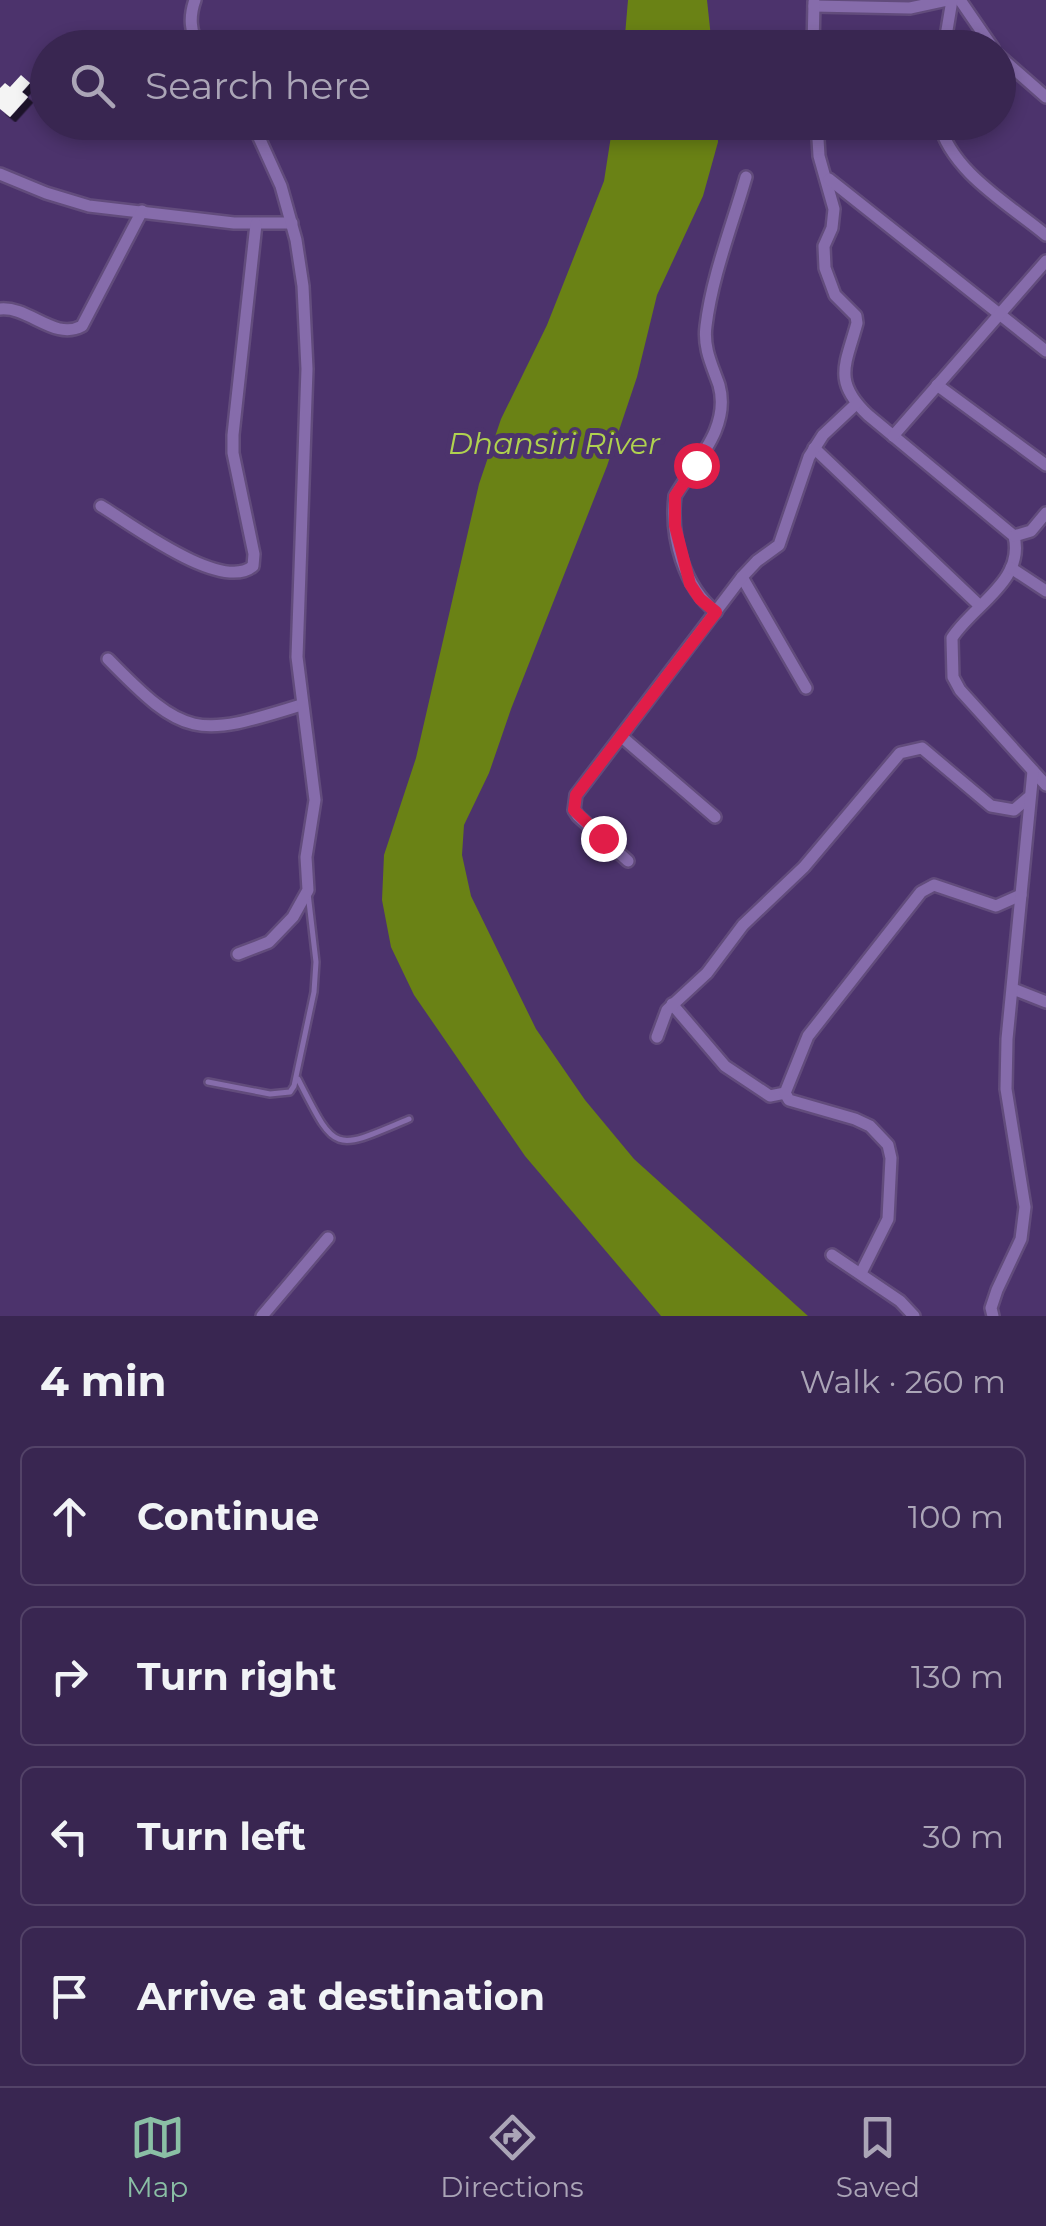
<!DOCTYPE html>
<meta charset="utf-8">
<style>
:root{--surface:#392651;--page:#402e58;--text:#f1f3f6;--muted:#aba5b7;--line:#534368;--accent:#8abfa5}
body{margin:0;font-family:Montserrat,sans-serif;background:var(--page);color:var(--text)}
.stop{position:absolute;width:30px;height:30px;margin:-22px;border:8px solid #e11d48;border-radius:50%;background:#fff}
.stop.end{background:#e11d48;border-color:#fff;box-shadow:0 2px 10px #0008}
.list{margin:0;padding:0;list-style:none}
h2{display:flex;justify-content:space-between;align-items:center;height:130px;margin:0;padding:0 40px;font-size:42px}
h2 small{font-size:32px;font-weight:400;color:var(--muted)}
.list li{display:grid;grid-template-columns:65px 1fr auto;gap:30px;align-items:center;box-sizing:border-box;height:140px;margin:0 20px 20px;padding:0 20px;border:2px solid var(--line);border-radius:15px}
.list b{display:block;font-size:38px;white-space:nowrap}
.list em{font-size:32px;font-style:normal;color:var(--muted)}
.icon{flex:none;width:55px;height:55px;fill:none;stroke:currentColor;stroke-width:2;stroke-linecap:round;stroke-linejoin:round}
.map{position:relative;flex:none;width:1046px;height:1316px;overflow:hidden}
.search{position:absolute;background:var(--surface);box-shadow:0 5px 15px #0003;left:30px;right:30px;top:30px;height:110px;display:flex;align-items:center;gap:25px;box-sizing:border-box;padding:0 35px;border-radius:55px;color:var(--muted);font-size:38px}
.sheet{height:770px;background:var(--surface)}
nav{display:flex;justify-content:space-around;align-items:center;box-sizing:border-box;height:140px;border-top:2px solid var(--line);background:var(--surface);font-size:28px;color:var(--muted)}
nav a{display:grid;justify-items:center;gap:5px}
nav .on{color:var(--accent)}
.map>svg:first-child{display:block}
.water{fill:#6a8215}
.building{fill:#f4f4f4;filter:url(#shadow)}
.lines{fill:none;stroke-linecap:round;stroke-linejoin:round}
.lane-casing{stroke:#624c7c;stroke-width:10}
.street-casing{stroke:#624c7c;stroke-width:16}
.lane{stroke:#866cab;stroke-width:5}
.street{stroke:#866cab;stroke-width:11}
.route{stroke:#e11d48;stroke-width:12}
.labels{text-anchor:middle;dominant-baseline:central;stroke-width:10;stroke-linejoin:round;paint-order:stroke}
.water-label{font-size:30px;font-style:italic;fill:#b0d24f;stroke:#4c336c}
</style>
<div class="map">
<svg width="1046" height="1316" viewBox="0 0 1046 1316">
<defs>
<filter id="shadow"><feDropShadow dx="5.5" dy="5.5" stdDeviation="0" flood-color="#0009"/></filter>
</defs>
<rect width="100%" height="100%" fill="#4c336c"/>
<g class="water">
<path d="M628,0H707L712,47H624Z"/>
<path d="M613,123H717L718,142L703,196L657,295L637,377L607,466L511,709L489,773L464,825L462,855L471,896L536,1029L585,1100L634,1159L808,1316H661L525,1156L414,995L391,947L382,900L384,855L416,758L479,484L501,419L547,325L604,181Z"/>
</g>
<path class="building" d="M21,75L30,83L22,92L28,97L10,117L0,109V88L5,83L10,87Z"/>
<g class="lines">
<g class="lane-casing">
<g id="lane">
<path d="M298,1079C336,1153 332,1152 409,1119"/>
<path d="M208,1082L270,1094L290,1092L294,1086L314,992L316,962L308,893"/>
</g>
</g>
<g class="street-casing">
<g id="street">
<path d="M195,0C189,17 190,31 199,48"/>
<path d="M960,0L993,48"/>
<path d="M814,6L910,8L947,0"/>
<path d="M813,48L814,2"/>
<path d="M944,48L952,0"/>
<path d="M998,55L1046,97"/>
<path d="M817,122L819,156L834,209L832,228L824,246L825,268L835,295L856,316L857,323C846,364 832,381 868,415L1014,536C1025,581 973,605 952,638L953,677L960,690L1046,785"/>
<path d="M939,122C951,172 1009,204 1046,235"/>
<path d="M0,174L46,193L89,206L234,223H292"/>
<path d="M829,179L1046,351"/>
<path d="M0,309C29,306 54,341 82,326L142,211"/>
<path d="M937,385L1046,465"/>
<path d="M893,436L1046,261"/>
<path d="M814,448L980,606"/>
<path d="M101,506C131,524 222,593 253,566L254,554L233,453V435L256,224"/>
<path d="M1014,536L1031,531L1046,513"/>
<path d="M1011,568L1046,591"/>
<path d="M742,577L806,688"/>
<path d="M716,612C684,587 670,537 675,496C695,462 731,428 719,385C712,365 703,348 706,326C712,276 732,226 746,177"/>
<path d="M108,659C185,738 196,738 301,705"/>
<path d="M622,737L715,817"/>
<path d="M628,861L578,816L574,810L576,795L742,577L757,561L779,545L809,457L823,435L856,404"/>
<path d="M238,954L269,942L293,917L308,890L306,857L315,800L297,657L307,369L303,286L296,240L281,186L252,122"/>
<path d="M1013,989L1046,1002"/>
<path d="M672,1004L725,1066L770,1096L785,1093"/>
<path d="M657,1037L667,1010L707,973L743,925L804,867L900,753L922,748L991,806L1014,810L1028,798"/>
<path d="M832,1255L900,1301L914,1316"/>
<path d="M861,1273L888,1219L891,1158L888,1145L870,1126L855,1119L789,1100L785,1093L808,1036L921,892L934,885L996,906L1021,895"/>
<path d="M262,1316L328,1238"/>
<path d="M993,1316L991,1308L997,1290L1021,1239L1025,1207L1006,1089L1007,1039L1033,771"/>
</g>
</g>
<use href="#lane" class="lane"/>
<use href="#street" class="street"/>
</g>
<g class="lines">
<path class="route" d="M603,838L574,810L576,795L716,612L700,599L690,584L675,526V496L696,465"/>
</g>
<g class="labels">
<g class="water-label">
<text x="554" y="443">Dhansiri River</text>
</g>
</g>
</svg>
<div class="stop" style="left:696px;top:465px"></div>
<div class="stop end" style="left:603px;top:838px"></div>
<div class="search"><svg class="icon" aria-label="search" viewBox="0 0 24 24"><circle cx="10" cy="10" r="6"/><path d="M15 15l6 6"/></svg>Search here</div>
</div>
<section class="sheet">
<h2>4 min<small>Walk · 260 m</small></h2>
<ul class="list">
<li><svg class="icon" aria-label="ahead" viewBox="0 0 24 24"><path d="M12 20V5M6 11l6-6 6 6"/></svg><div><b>Continue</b></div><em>100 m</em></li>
<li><svg class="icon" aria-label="right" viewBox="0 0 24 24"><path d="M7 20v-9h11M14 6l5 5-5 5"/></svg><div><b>Turn right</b></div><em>130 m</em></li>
<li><svg class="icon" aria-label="left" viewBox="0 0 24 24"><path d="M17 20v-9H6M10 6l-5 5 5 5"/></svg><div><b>Turn left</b></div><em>30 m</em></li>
<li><svg class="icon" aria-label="arrive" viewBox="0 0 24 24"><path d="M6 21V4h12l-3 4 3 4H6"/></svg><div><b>Arrive at destination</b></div></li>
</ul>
</section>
<nav>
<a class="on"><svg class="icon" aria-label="map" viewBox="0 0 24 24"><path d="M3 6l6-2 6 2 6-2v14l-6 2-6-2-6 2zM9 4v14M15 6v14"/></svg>Map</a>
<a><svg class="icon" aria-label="directions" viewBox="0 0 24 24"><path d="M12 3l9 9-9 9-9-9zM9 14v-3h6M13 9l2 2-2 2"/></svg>Directions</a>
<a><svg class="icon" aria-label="saved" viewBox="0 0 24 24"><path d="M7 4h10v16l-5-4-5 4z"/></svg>Saved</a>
</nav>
